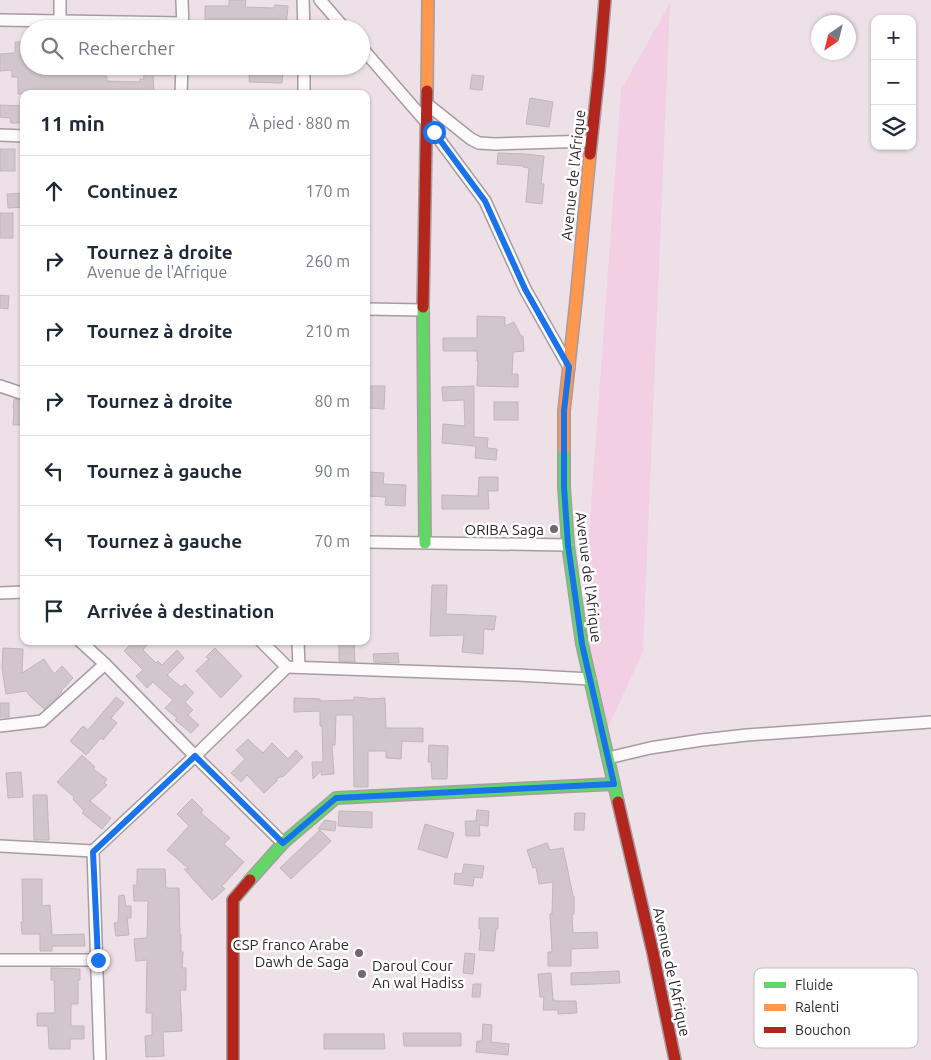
<!DOCTYPE html>
<html lang="fr">
<meta charset="utf-8">
<style>
:root{--surface:#fff;--page:#f6f6f7;--text:#1f2937;--muted:#747a83;--line:#e0e1e3}
body{margin:0;font-family:Ubuntu,sans-serif;background:var(--page);color:var(--text)}
.controls{position:absolute;right:15px;top:15px;display:grid;overflow:hidden;border-radius:10px;box-shadow:0 1px 4px #0004}
.controls button{width:45px;height:45px;display:grid;place-items:center;padding:0;border:0;border-bottom:1px solid var(--line);background:var(--surface);color:var(--text);font:25px sans-serif}
.compass{position:absolute;left:811px;top:15px;width:45px;height:45px;border-radius:50%;background:var(--surface);box-shadow:0 1px 4px #0004;rotate:215deg}
.stop{position:absolute;width:15px;height:15px;margin:-11px;border:4px solid #1a73e8;border-radius:50%;background:#fff}
.stop.end{background:#1a73e8;border-color:#fff;box-shadow:0 1px 5px #0008}
.list{margin:0;padding:0;list-style:none}
h2{display:flex;justify-content:space-between;align-items:center;height:65px;margin:0;padding:0 20px;font-size:21px}
h2 small{font-size:16px;font-weight:400;color:var(--muted)}
.list li{display:grid;grid-template-columns:32px 1fr auto;gap:15px;align-items:center;box-sizing:border-box;height:70px;padding:0 20px;border-top:1px solid var(--line)}
.list b{display:block;font-size:19px;white-space:nowrap}
.list p{margin:0;font-size:16px;white-space:nowrap;color:var(--muted)}
.list em{font-size:16px;font-style:normal;color:var(--muted)}
.icon{flex:none;width:28px;height:28px;fill:none;stroke:currentColor;stroke-width:2;stroke-linecap:round;stroke-linejoin:round}
.map{position:relative;flex:none;width:931px;height:1060px;overflow:hidden}
.search{position:absolute;background:var(--surface);box-shadow:0 1px 4px #0004;left:20px;top:20px;width:350px;height:55px;display:flex;align-items:center;gap:12px;box-sizing:border-box;padding:0 18px;border-radius:28px;color:var(--muted);font-size:19px}
.panel{position:absolute;background:var(--surface);box-shadow:0 1px 4px #0004;left:20px;top:90px;width:350px;height:555px;border-radius:10px}
.map>svg:first-child{display:block}
.green{fill:#f2cfe2}
.building{fill:#d1c6cc;stroke:#c0b6bb}
.lines{fill:none;stroke-linecap:round;stroke-linejoin:round}
.street-casing{stroke:#a69ca1;stroke-width:14}
.fast-casing{stroke:#a69ca1;stroke-width:14}
.slow-casing{stroke:#a69ca1;stroke-width:14}
.jam-casing{stroke:#a69ca1;stroke-width:14}
.street{stroke:#fcfafb;stroke-width:11}
.fast{stroke:#63d668;stroke-width:11}
.slow{stroke:#ff974d;stroke-width:11}
.jam{stroke:#b3261e;stroke-width:11}
.route{stroke:#1a73e8;stroke-width:6}
.poi-dot{fill:#72686d;stroke:#fff;stroke-width:2}
.labels{text-anchor:middle;dominant-baseline:central;stroke-width:5;stroke-linejoin:round;paint-order:stroke}
.street-label{font-size:15px;fill:#30272c;stroke:#fff}
.poi-label{font-size:15px;fill:#30272c;stroke:#fff;text-anchor:end}
.key{fill:#fff;stroke:#c1bec0;stroke-width:1}
.key-label{font-size:14px;fill:#30272c}
</style>
<div class="map">
<svg width="931" height="1060" viewBox="0 0 931 1060">
<rect width="100%" height="100%" fill="#ede0e7"/>
<path class="green" d="M670,3L643,652L601,742L583,618L621,90Z"/>
<g class="building">
<path d="M229,0H246L245,7L274,8L275,5L288,6L286,27L265,25V29H205V6H229Z"/>
<path d="M15,42H29V66H106V77H107V81L140,82V79H144L143,66H171V75H153L154,94H18V77H12V70L0,71V54L15,53Z"/>
<path d="M250,66H283L282,83L249,82Z"/>
<path d="M472,75L484,76L482,90L470,89Z"/>
<path d="M530,98L553,102L549,127L526,124Z"/>
<path d="M0,105L22,106V123H11L10,118L0,117Z"/>
<rect x="0" y="149" width="15" height="22"/>
<path d="M498,153L525,154L544,156L541,184H544L542,204L526,202L529,168L523,167L524,166L497,164Z"/>
<path d="M24,193V207L8,208L7,194Z"/>
<rect x="0" y="213" width="13" height="25"/>
<path d="M0,295L9,296L8,309L0,308Z"/>
<path d="M477,316L505,317V326L514,322L521,336H523L524,351L513,352L512,374H518V387L477,386L478,361H477V351H443V338H477Z"/>
<path d="M369,386H385L384,409L369,408Z"/>
<path d="M474,386V437L488,438L487,448L497,449L496,460L475,458L476,446L442,443L443,424L465,426L464,400L443,401L442,387Z"/>
<path d="M14,399L24,401V425H13L14,409L13,408Z"/>
<rect x="494" y="402" width="24" height="18"/>
<path d="M368,472L384,473L383,484L406,485L405,506L385,505L386,497L368,496Z"/>
<path d="M479,477H498V491H488L489,509H442V495L478,496Z"/>
<path d="M432,585H447L446,614L496,616L494,630L484,629L483,654L462,652L464,635L430,636Z"/>
<path d="M134,641H150L143,650L156,663L158,661L162,665L177,650L184,658L167,675L181,687L185,684L194,693L185,702L193,710L188,715L199,725L191,733L175,720L177,718L165,708L173,700L153,682L147,688L136,676L143,670L124,651Z"/>
<path d="M339,641H354L355,662L339,661Z"/>
<path d="M3,648L23,649L22,673L44,659L54,674L62,666L73,678L61,691L62,692L44,709L30,696L26,691L6,694L2,668Z"/>
<path d="M215,648L242,676L221,698L196,671L209,659L206,657Z"/>
<path d="M398,653L399,663L374,662L373,654Z"/>
<path d="M116,697L124,703L111,718L117,723L103,740L101,738L86,755L70,741L83,726L88,730Z"/>
<path d="M354,697L368,698V699L385,698L386,728H423V742L402,741L401,759L386,758V751H368V787H354L353,715H336L335,745H332L334,774L321,775L322,770L313,779L312,762H323L322,726H320V711L294,712V698L320,699V701L354,700Z"/>
<rect x="0" y="703" width="9" height="14"/>
<path d="M248,739L263,753L272,743L288,759L296,750L303,757L284,776L277,778V781L264,793L247,775L241,782L231,773L245,759L236,750Z"/>
<path d="M429,745L448,746L447,779H432L431,762H428Z"/>
<path d="M82,755L95,767L93,769L107,779L104,783L107,785L90,801L111,818L102,829L82,813L84,811L73,799L74,797L57,782Z"/>
<path d="M21,772L23,797L8,798L6,773Z"/>
<path d="M33,795H47L49,840H34Z"/>
<path d="M192,799L203,810L201,813L230,838L224,844L244,862L222,886L225,889L212,900L184,869H189L167,850L189,826L177,814Z"/>
<path d="M477,810L489,811L488,826L479,825L480,836H466L465,821H476Z"/>
<path d="M339,811L372,812V828L338,826Z"/>
<path d="M575,813H585L584,830H574Z"/>
<path d="M325,820L336,822L335,831L318,829Z"/>
<path d="M425,824L454,833L447,858L418,849Z"/>
<path d="M320,830L331,841L291,879L280,868Z"/>
<path d="M547,843L550,850L563,848L573,896H574V914H572L573,933L597,932L598,948L571,949V966H548V952H552L550,914H552L553,882L539,884L536,867L533,868L527,850Z"/>
<path d="M464,864L484,866L482,878L474,877L473,886L454,884L455,873L462,874Z"/>
<path d="M137,869H165L166,888H179L180,935H181V952H183L182,968H186V990H180L182,1031L163,1032L164,1056L146,1057L145,1036L152,1035V1013H146L147,960L136,961L134,939L147,938L148,901H134L133,885H137Z"/>
<path d="M22,879H42V906L50,905L52,935L84,934L85,946H52V951H40V934H22L21,922H23Z"/>
<path d="M124,895L126,906H131V918H127L129,935L116,936L114,923L118,922L119,896Z"/>
<path d="M479,918H498V929H496L494,951L479,950L481,929H479Z"/>
<path d="M465,953L475,954L473,974L463,973Z"/>
<path d="M51,968L80,969V980H78V1004H71V1026H84V1039H70V1049H49L48,1026H37V1013H55L54,980H51Z"/>
<path d="M619,971L620,983L571,985V973Z"/>
<path d="M551,973L553,1000H555V1001H576L577,1013L558,1014V1010H543L544,997H540L538,974Z"/>
<path d="M473,984H481L480,997H472Z"/>
<path d="M483,1024L492,1025L491,1042L509,1044L508,1055L476,1052L477,1041H482Z"/>
<path d="M403,1033H461V1046H404Z"/>
<path d="M324,1034H384L385,1049H324Z"/>
</g>
<g class="lines">
<g class="street-casing">
<g id="street">
<path d="M60,0V21"/>
<path d="M182,0L183,29"/>
<path d="M303,0L304,29"/>
<path d="M320,0L345,29"/>
<path d="M0,20L183,23"/>
<path d="M361,47L427,123L485,201L525,289L569,367"/>
<path d="M304,66V94"/>
<path d="M181,94L182,66"/>
<path d="M427,104L471,139L479,143L495,144L591,141"/>
<path d="M0,135L24,136"/>
<path d="M366,309L423,310"/>
<path d="M0,386L24,394"/>
<path d="M366,542L568,545"/>
<path d="M0,593L24,592"/>
<path d="M80,641L105,664L195,756L283,843"/>
<path d="M261,641L287,667L518,675L590,679"/>
<path d="M298,641L299,667"/>
<path d="M0,726L42,721L105,664"/>
<path d="M608,758L650,748L702,740L747,735L931,722"/>
<path d="M0,846L93,851L195,756L287,667"/>
<path d="M93,851L100,1060"/>
<path d="M0,960H98"/>
</g>
</g>
<g class="fast-casing">
<g id="fast">
<path d="M423,307L425,543"/>
<path d="M564,449V487L568,545L582,644L618,802"/>
<path d="M250,880L283,843L336,798L614,784"/>
</g>
</g>
<g class="slow-casing">
<g id="slow">
<path d="M427,91L428,0"/>
<path d="M564,449V411L576,301L590,154"/>
</g>
</g>
<g class="jam-casing">
<g id="jam">
<path d="M590,154L599,71L605,0"/>
<path d="M423,307L427,91"/>
<path d="M618,802L653,953L675,1060"/>
<path d="M233,1060V900L250,880"/>
</g>
</g>
<use href="#street" class="street"/>
<use href="#fast" class="fast"/>
<use href="#slow" class="slow"/>
<use href="#jam" class="jam"/>
</g>
<g class="lines">
<path class="route" d="M98,960L93,852L195,756L283,843L336,798L614,784L582,644L568,545L564,487V411L569,367L525,289L485,201L434,132"/>
</g>
<g class="poi-dot">
<circle cx="554" cy="529" r="5"/>
<circle cx="359" cy="953" r="5"/>
<circle cx="362" cy="974" r="5"/>
</g>
<g class="labels">
<g class="street-label">
<text transform="translate(573 175) rotate(-84)">Avenue de l'Afrique</text>
<text transform="translate(589 577) rotate(83)">Avenue de l'Afrique</text>
<text transform="translate(672 972) rotate(78)">Avenue de l'Afrique</text>
</g>
<g class="poi-label">
<text x="544" y="529">ORIBA Saga</text>
<text x="349" y="944">CSP franco Arabe<tspan x="349" dy="17">Dawh de Saga</tspan></text>
<text x="372" y="965" text-anchor="start">Daroul Cour<tspan x="372" dy="17">An wal Hadiss</tspan></text>
</g>
</g>
<rect x="754" y="968" width="164" height="80" rx="8" class="key"/>
<rect x="764" y="982" width="22" height="6" fill="#63d668"/>
<rect x="764" y="1004" width="22" height="7" fill="#ff974d"/>
<rect x="764" y="1027" width="22" height="6" fill="#b3261e"/>
<g class="key-label">
<text x="795" y="990">Fluide</text>
<text x="795" y="1012">Ralenti</text>
<text x="795" y="1035">Bouchon</text>
</g>
</svg>
<div class="controls">
<button>+</button>
<button>−</button>
<button><svg class="icon" aria-label="layers" viewBox="0 0 24 24"><path d="M12 4l9 5-9 5-9-5zM3 14l9 5 9-5"/></svg></button>
</div>
<svg class="compass" viewBox="-18 -18 36 36"><path d="M0-13l5 13h-10z" fill="#e53935"/><path d="M0 13l5-13h-10z" fill="#747a83"/></svg>
<div class="stop" style="left:434px;top:132px"></div>
<div class="stop end" style="left:98px;top:960px"></div>
<div class="search"><svg class="icon" aria-label="search" viewBox="0 0 24 24"><circle cx="10" cy="10" r="6"/><path d="M15 15l6 6"/></svg>Rechercher</div>
<section class="panel">
<h2>11 min<small>À pied · 880 m</small></h2>
<ul class="list">
<li><svg class="icon" aria-label="ahead" viewBox="0 0 24 24"><path d="M12 20V5M6 11l6-6 6 6"/></svg><div><b>Continuez</b></div><em>170 m</em></li>
<li><svg class="icon" aria-label="right" viewBox="0 0 24 24"><path d="M7 20v-9h11M14 6l5 5-5 5"/></svg><div><b>Tournez à droite</b><p>Avenue de l'Afrique</p></div><em>260 m</em></li>
<li><svg class="icon" aria-label="right" viewBox="0 0 24 24"><path d="M7 20v-9h11M14 6l5 5-5 5"/></svg><div><b>Tournez à droite</b></div><em>210 m</em></li>
<li><svg class="icon" aria-label="right" viewBox="0 0 24 24"><path d="M7 20v-9h11M14 6l5 5-5 5"/></svg><div><b>Tournez à droite</b></div><em>80 m</em></li>
<li><svg class="icon" aria-label="left" viewBox="0 0 24 24"><path d="M17 20v-9H6M10 6l-5 5 5 5"/></svg><div><b>Tournez à gauche</b></div><em>90 m</em></li>
<li><svg class="icon" aria-label="left" viewBox="0 0 24 24"><path d="M17 20v-9H6M10 6l-5 5 5 5"/></svg><div><b>Tournez à gauche</b></div><em>70 m</em></li>
<li><svg class="icon" aria-label="arrive" viewBox="0 0 24 24"><path d="M6 21V4h12l-3 4 3 4H6"/></svg><div><b>Arrivée à destination</b></div></li>
</ul>
</section>
</div>
